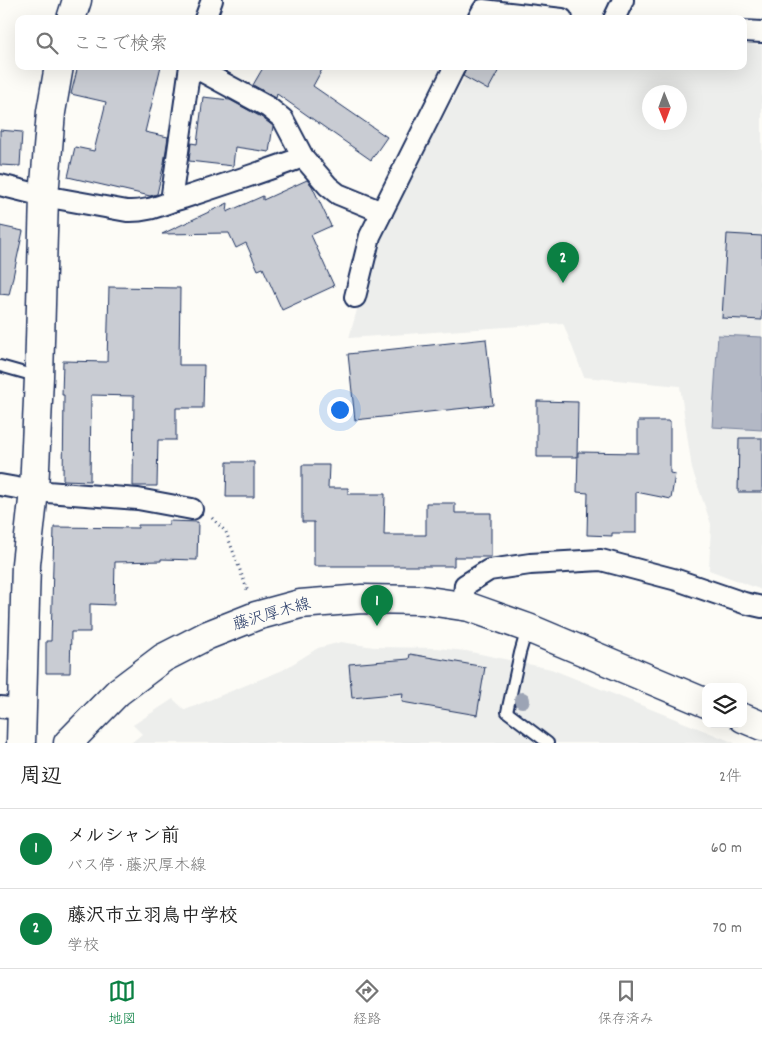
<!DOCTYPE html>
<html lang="ja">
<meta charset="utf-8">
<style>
:root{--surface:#fff;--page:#f2f2f2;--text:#222;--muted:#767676;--line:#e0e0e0;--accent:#0b8043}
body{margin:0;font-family:Dekko,"Klee One",sans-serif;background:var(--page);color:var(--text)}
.controls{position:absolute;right:15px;bottom:15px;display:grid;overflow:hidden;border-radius:10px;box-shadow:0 5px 20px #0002}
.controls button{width:45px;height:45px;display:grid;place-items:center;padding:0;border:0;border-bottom:1px solid var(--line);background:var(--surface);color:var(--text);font:25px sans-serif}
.compass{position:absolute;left:642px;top:85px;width:45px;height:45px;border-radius:50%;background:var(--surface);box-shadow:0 5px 20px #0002;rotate:179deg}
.you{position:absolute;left:339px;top:409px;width:18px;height:18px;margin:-12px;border:4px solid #fff;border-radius:50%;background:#1a73e8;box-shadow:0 0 0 8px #1a73e833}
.badge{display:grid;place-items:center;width:32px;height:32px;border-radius:50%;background:var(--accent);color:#fff;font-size:16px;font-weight:700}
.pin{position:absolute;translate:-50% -41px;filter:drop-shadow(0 1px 2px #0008)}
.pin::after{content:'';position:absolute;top:26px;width:18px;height:15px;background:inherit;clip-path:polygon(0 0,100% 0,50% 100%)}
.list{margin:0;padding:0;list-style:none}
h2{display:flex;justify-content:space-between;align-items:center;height:65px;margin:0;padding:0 20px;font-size:21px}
h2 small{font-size:16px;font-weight:400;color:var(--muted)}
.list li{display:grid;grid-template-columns:32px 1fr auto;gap:15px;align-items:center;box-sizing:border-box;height:80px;padding:0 20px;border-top:1px solid var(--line)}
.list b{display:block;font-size:19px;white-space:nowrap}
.list p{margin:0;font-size:16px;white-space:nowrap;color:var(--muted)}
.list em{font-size:16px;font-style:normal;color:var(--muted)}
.icon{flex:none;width:28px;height:28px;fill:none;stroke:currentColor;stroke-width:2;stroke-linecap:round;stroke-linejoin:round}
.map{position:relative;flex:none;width:762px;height:743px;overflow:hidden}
.search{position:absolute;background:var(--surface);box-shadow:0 5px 20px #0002;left:15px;right:15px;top:15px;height:55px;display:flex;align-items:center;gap:12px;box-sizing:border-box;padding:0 18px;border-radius:10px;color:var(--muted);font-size:19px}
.sheet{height:225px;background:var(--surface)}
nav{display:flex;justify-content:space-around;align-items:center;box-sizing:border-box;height:70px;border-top:1px solid var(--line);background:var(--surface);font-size:14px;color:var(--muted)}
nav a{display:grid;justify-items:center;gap:2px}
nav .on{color:var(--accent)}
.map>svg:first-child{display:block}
.built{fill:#edeeec;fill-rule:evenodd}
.water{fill:#b3b8c5;stroke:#76819c}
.building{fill:#c9ccd3;stroke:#1b2f5e}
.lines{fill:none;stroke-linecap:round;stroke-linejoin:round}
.lane-casing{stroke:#1b2f5e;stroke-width:14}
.street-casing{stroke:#1b2f5e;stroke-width:24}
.secondary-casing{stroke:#1b2f5e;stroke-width:31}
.primary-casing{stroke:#1b2f5e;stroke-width:31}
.path{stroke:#1b2f5e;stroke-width:3;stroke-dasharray:1 4;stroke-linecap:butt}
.lane{stroke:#fdfcf7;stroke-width:10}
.street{stroke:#fdfcf7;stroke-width:20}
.secondary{stroke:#fdfcf7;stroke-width:28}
.primary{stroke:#fdfcf7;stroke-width:28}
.tree{fill:#9ca4b5}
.labels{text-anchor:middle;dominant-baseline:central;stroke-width:4;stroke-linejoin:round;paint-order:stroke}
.street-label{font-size:16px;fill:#1b2f5e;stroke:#fdfcf7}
</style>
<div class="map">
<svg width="762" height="743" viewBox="0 0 762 743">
<rect width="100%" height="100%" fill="#fdfcf7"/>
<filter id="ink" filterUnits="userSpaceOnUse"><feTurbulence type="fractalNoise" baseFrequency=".02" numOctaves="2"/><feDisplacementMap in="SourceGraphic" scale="10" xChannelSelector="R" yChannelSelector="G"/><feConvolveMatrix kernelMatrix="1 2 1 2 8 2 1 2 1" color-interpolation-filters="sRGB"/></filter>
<g filter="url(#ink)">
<g class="built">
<path d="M743,44L762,45V590L709,570L711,524L692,469L680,386L584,377L563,323L349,338L376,243L471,66H743ZM650,92H680V122H650Z"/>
<path d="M341,642L374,647L437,648L466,651L551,669L735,743H131L142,734L133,725L173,699L185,710L283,670L318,648Z"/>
</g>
<path class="water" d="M718,335L762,337V430L712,427Z"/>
<g class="building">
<path d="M78,66H161L145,132L168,137L164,163L157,194L150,196L68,177L75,147L94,151L106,102L71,94Z"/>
<path d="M264,66H324L313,86L387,137L371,160L277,94L276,98L253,85Z"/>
<path d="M467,66H501L488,90L463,76Z"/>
<path d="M203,97L230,100L261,117L273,126L269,152L235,147L233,166L189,161L191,143L197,144Z"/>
<path d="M0,130L22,132L20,166L0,165Z"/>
<path d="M307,180L312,186L331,226L311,235L334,286L282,310L263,268L258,270L246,243L236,248L229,233L162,234L228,203L227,212L263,196V200Z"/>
<path d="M0,226L23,231L9,295L0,294Z"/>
<path d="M727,234L762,236V320L722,318Z"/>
<path d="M109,287L180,288L179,365H204L203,408H176V440H158L157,486H133L134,396L91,395L90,481L63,480L64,395H62L63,361L107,362Z"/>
<path d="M486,339L493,405L355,420L348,354Z"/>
<path d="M537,401L578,402L577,457H537Z"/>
<path d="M638,421H670V473L675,474L671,499L636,492V533H612V536L587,535L588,493L577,492L578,452L638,453Z"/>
<path d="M739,438H762V492H738Z"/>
<path d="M227,462H254V497H226Z"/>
<path d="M302,465H329L328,488H348V494H385L384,535H426V503H455V513H491V557H454V566H314V522H302Z"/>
<path d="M169,521L198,522L197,560L161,559V561L115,562L114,605L90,604V632H71L70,673H46V641H51L54,527L138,528V525H169Z"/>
<path d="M410,654L485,667L477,715L402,702L403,693L352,698L349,664L409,659Z"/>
</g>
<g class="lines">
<g class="lane-casing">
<g id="lane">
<path d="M0,366L39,377"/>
<path d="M527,629L520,653L507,712L548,743"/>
</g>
</g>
<g class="street-casing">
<g id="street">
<path d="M205,19L212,0"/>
<path d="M478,19L483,10L562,19"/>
<path d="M614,19L623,0"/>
<path d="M743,31L762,32"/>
<path d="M192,66L268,107L283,119L303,157"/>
<path d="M0,185L44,196L127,211C149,212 162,204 183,198C223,185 263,172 303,157L328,186L338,194L382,212"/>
<path d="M171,201L190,66"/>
<path d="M355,297L370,236L455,66"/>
<path d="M0,485L34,491L138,499L192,509"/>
<path d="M463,605L465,585L489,570L530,564L601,560L677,580L744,603L762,607"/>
<path d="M0,707L21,709"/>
</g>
</g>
<g class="secondary-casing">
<g id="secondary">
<path d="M71,19L77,0"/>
<path d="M21,743L26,564L34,491L39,377L44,196L51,112L59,66"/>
</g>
</g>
<g class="primary-casing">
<g id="primary">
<path d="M743,718L762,726"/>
<path d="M68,743L118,692L163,658L208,635L256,616L300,604L362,599L422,600L469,607L528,628L706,703"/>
</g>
</g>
<path class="path" d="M212,518L226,532L248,592"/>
<use href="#lane" class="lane"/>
<use href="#street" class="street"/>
<use href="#secondary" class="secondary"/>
<use href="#primary" class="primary"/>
</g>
<circle class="tree" cx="522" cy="700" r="8"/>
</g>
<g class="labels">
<g class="street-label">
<text transform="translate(272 615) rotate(-16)">藤沢厚木線</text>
</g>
</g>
</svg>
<div class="controls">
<button><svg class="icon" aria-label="layers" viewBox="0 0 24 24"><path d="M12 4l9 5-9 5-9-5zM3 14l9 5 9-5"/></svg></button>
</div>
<svg class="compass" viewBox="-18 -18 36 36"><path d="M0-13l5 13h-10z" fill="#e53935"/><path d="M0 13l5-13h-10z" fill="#767676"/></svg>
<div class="you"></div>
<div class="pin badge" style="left:377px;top:626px">1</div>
<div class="pin badge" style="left:563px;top:283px">2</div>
<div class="search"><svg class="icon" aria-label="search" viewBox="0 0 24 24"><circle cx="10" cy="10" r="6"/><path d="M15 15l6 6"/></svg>ここで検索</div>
</div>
<section class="sheet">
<h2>周辺<small>2件</small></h2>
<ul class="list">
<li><span class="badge">1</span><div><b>メルシャン前</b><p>バス停 · 藤沢厚木線</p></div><em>60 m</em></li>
<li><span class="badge">2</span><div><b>藤沢市立羽鳥中学校</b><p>学校</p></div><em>70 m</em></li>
</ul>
</section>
<nav>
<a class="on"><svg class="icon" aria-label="map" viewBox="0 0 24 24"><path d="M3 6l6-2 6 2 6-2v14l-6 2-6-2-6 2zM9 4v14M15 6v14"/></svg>地図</a>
<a><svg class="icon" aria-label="directions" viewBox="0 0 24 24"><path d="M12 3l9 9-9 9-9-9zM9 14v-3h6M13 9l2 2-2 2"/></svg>経路</a>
<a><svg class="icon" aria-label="saved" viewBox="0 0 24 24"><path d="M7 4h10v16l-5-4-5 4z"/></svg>保存済み</a>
</nav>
